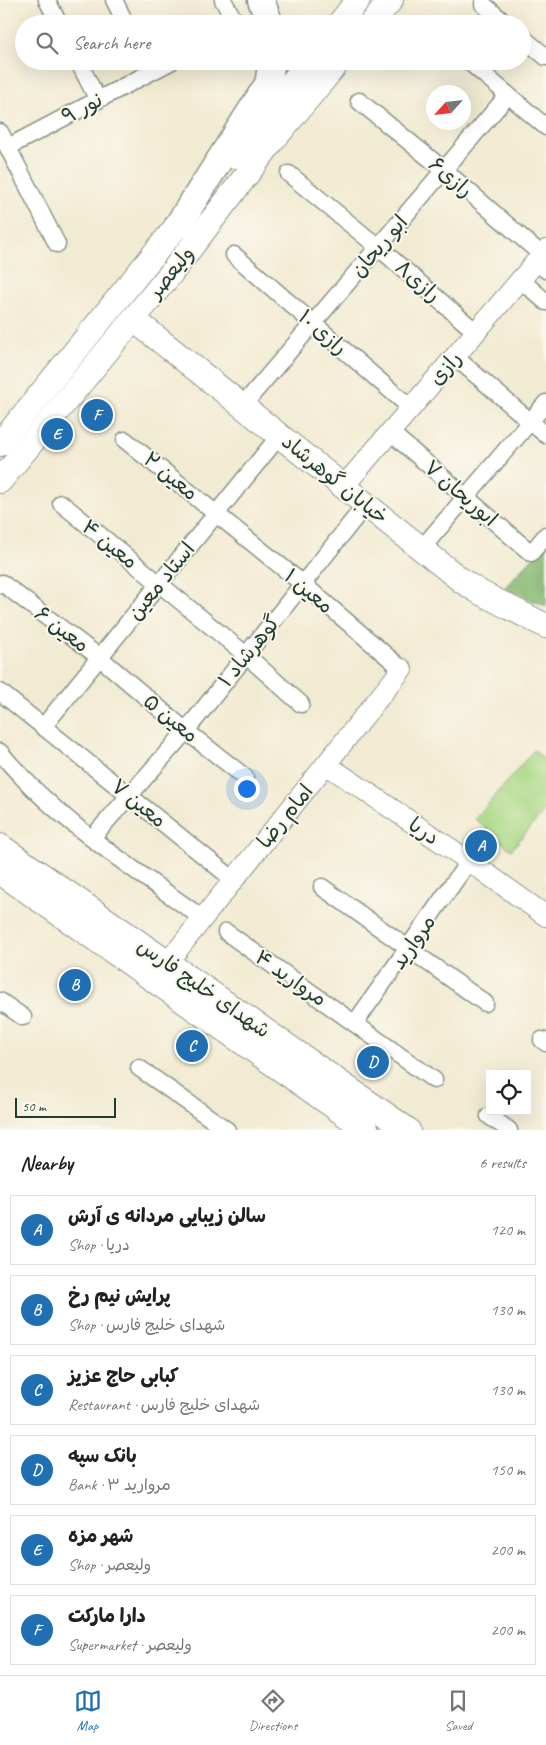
<!DOCTYPE html>
<meta charset="utf-8">
<style>
:root{--surface:#fff;--page:#f2f2f2;--text:#222;--muted:#767676;--line:#e0e0e0;--accent:#1f6fb2}
body{margin:0;font-family:Caveat,"Playpen Sans Arabic",sans-serif;background:var(--page);color:var(--text)}
.controls{position:absolute;right:15px;bottom:15px;display:grid;overflow:hidden;border-radius:0px;box-shadow:0 5px 20px #0002}
.controls button{width:45px;height:45px;display:grid;place-items:center;padding:0;border:0;border-bottom:1px solid var(--line);background:var(--surface);color:var(--text);font:25px sans-serif}
.compass{position:absolute;left:426px;top:85px;width:45px;height:45px;border-radius:50%;background:var(--surface);box-shadow:0 5px 20px #0002;rotate:243deg}
.scale{position:absolute;left:15px;bottom:12px;width:101px;box-sizing:border-box;padding-left:5px;border:2px solid #1f3d34;border-top:0;font-size:14px;line-height:18px;white-space:nowrap;color:#1f3d34;-webkit-text-stroke:4px #fbf7ec;paint-order:stroke}
.you{position:absolute;left:246px;top:788px;width:18px;height:18px;margin:-12px;border:4px solid #fff;border-radius:50%;background:#1a73e8;box-shadow:0 0 0 8px #1a73e833}
.badge{display:grid;place-items:center;width:32px;height:32px;border-radius:50%;background:var(--accent);color:#fff;font-size:16px;font-weight:700}
.pin{position:absolute;translate:-50% -50%;border:2px solid #fff;box-shadow:0 1px 5px #0006}
.list{margin:0;padding:0;list-style:none}
h2{display:flex;justify-content:space-between;align-items:center;height:65px;margin:0;padding:0 20px;font-size:21px}
h2 small{font-size:16px;font-weight:400;color:var(--muted)}
.list li{display:grid;grid-template-columns:32px 1fr auto;gap:15px;align-items:center;box-sizing:border-box;height:70px;margin:0 10px 10px;padding:0 10px;border:1px solid var(--line);border-radius:0px}
.list b{display:block;font-size:19px;white-space:nowrap}
.list p{margin:0;font-size:16px;white-space:nowrap;color:var(--muted)}
.list em{font-size:16px;font-style:normal;color:var(--muted)}
.icon{flex:none;width:28px;height:28px;fill:none;stroke:currentColor;stroke-width:2;stroke-linecap:round;stroke-linejoin:round}
.map{position:relative;flex:none;width:546px;height:1130px;overflow:hidden}
.search{position:absolute;background:var(--surface);box-shadow:0 5px 20px #0002;left:15px;right:15px;top:15px;height:55px;display:flex;align-items:center;gap:12px;box-sizing:border-box;padding:0 18px;border-radius:28px;color:var(--muted);font-size:19px}
.sheet{height:545px;background:var(--surface)}
nav{display:flex;justify-content:space-around;align-items:center;box-sizing:border-box;height:70px;border-top:1px solid var(--line);background:var(--surface);font-size:14px;color:var(--muted)}
nav a{display:grid;justify-items:center;gap:2px}
nav .on{color:var(--accent)}
.map>svg:first-child{display:block}
.green{fill:#a9d885;stroke:#648a5c}
.forest{fill:#86b872;stroke:#527a53}
.lines{fill:none;stroke-linecap:round;stroke-linejoin:round}
.minor-casing{stroke:#889484;stroke-width:19}
.tertiary-casing{stroke:#889484;stroke-width:22}
.secondary-casing{stroke:#889484;stroke-width:26}
.primary-casing{stroke:#889484;stroke-width:29}
.minor{stroke:#fff;stroke-width:16}
.tertiary{stroke:#fff;stroke-width:20}
.secondary{stroke:#fff;stroke-width:24}
.primary{stroke:#fff;stroke-width:26}
.labels{text-anchor:middle;dominant-baseline:central;stroke-width:4;stroke-linejoin:round;paint-order:stroke}
.street-label{font-size:21px;fill:#1f3d34;stroke:#fbf7ec}
</style>
<div class="map">
<svg width="546" height="1130" viewBox="0 0 546 1130">
<rect width="100%" height="100%" fill="#fbf7ec"/>
<filter id="ink" filterUnits="userSpaceOnUse"><feTurbulence type="fractalNoise" baseFrequency=".02" numOctaves="2"/><feDisplacementMap in="SourceGraphic" scale="10" xChannelSelector="R" yChannelSelector="G"/><feConvolveMatrix kernelMatrix="1 2 1 2 8 2 1 2 1" color-interpolation-filters="sRGB"/></filter>
<filter id="wash" filterUnits="userSpaceOnUse"><feTurbulence type="fractalNoise" baseFrequency=".0096" numOctaves="4" result="noise"/><feDisplacementMap in="SourceGraphic" scale="20" xChannelSelector="R" yChannelSelector="G"/><feGaussianBlur stdDeviation="1.12" result="paint"/><feColorMatrix in="noise" values="0 0 0 0 0 0 0 0 0 0 0 0 0 0 0 0 0 1.4 0 .05"/><feComposite in="paint" operator="in"/></filter>
<g filter="url(#wash)">
<rect width="100%" height="100%" fill="#f2ebd3"/>
<path class="green" d="M534,750L546,761V809L511,850L475,819Z"/>
<path class="forest" d="M546,544V606L504,588Z"/>
</g>
<g filter="url(#ink)">
<g class="lines">
<g class="minor-casing">
<g id="minor">
<path d="M47,0L59,24"/>
<path d="M114,0L126,24"/>
<path d="M223,0L233,18L228,24"/>
<path d="M483,4L506,24"/>
<path d="M522,37L546,57"/>
<path d="M78,61L98,100"/>
<path d="M468,61L546,127"/>
<path d="M359,101L444,170L542,255"/>
<path d="M0,132L57,244"/>
<path d="M8,147L172,61"/>
<path d="M289,174L378,247L476,332"/>
<path d="M234,255L411,408"/>
<path d="M536,262L546,270"/>
<path d="M521,280L546,302"/>
<path d="M455,357L546,435"/>
<path d="M250,397L508,95"/>
<path d="M390,432L531,553L546,535"/>
<path d="M125,440L303,584L402,669"/>
<path d="M61,503L246,655L301,704"/>
<path d="M422,548L546,403"/>
<path d="M0,585L2,583L99,657L186,731L245,777"/>
<path d="M0,692L234,880"/>
<path d="M43,727L280,435"/>
<path d="M0,752C55,820 132,867 202,918"/>
<path d="M92,838L186,731L366,504"/>
<path d="M322,887L485,1003"/>
<path d="M226,932L434,1080"/>
<path d="M0,1001L23,1017"/>
<path d="M355,1023L469,861"/>
<path d="M542,1040L546,1043"/>
<path d="M139,1068L227,1130"/>
<path d="M489,1116L509,1130"/>
</g>
</g>
<g class="tertiary-casing">
<g id="tertiary">
<path d="M344,486L546,250"/>
<path d="M327,765L469,861L546,916"/>
<path d="M168,962L402,669"/>
</g>
</g>
<g class="secondary-casing">
<g id="secondary">
<path d="M339,24L358,0"/>
<path d="M371,24L391,0"/>
<path d="M234,156L309,61"/>
<path d="M133,319L462,581L481,593L546,626"/>
<path d="M0,444L189,211"/>
<path d="M0,481L172,272L275,138L339,61"/>
<path d="M0,846L408,1130"/>
<path d="M0,872L367,1130"/>
</g>
</g>
<g class="primary-casing">
<g id="primary">
<path d="M261,0L270,24"/>
<path d="M178,225L268,84L272,61"/>
</g>
</g>
<use href="#minor" class="minor"/>
<use href="#tertiary" class="tertiary"/>
<use href="#secondary" class="secondary"/>
<use href="#primary" class="primary"/>
</g>
</g>
<g class="labels">
<g class="street-label">
<text transform="translate(82 108) rotate(-28)">نور ۹</text>
<text transform="translate(451 177) rotate(40)">رازی۶</text>
<text transform="translate(379 246) rotate(-49)">ابو ریحان</text>
<text transform="translate(171 272) rotate(-51)">ولیعصر</text>
<text transform="translate(418 281) rotate(41)">رازی۸</text>
<text transform="translate(323 332) rotate(41)">رازی ۱۰</text>
<text transform="translate(445 368) rotate(-49)">رازی</text>
<text transform="translate(171 476) rotate(39)">معین ۲</text>
<text transform="translate(335 479) rotate(39)">خیابان گوهرشاد</text>
<text transform="translate(461 493) rotate(41)">ابوریحان ۷</text>
<text transform="translate(110 544) rotate(39)">معین ۴</text>
<text transform="translate(161 581) rotate(-51)">استاد معین</text>
<text transform="translate(309 591) rotate(40)">معین ۱</text>
<text transform="translate(62 629) rotate(37)">معین ۶</text>
<text transform="translate(249 651) rotate(-51)">گوهرشاد ۱</text>
<text transform="translate(171 718) rotate(39)">معین ۵</text>
<text transform="translate(139 803) rotate(39)">معین ۷</text>
<text transform="translate(285 816) rotate(-51)">امام رضا</text>
<text transform="translate(424 831) rotate(34)">دریا</text>
<text transform="translate(413 942) rotate(-55)">مروارید</text>
<text transform="translate(291 978) rotate(35)">مروارید ۴</text>
<text transform="translate(204 988) rotate(35)">شهدای خلیج فارس</text>
</g>
</g>
</svg>
<div class="controls">
<button><svg class="icon" aria-label="locate" viewBox="0 0 24 24"><circle cx="12" cy="12" r="6"/><path d="M12 2v4M12 18v4M2 12h4M18 12h4"/></svg></button>
</div>
<svg class="compass" viewBox="-18 -18 36 36"><path d="M0-13l5 13h-10z" fill="#e53935"/><path d="M0 13l5-13h-10z" fill="#767676"/></svg>
<div class="scale">50 m</div>
<div class="you"></div>
<div class="pin badge" style="left:481px;top:846px">A</div>
<div class="pin badge" style="left:75px;top:985px">B</div>
<div class="pin badge" style="left:192px;top:1046px">C</div>
<div class="pin badge" style="left:373px;top:1062px">D</div>
<div class="pin badge" style="left:57px;top:434px">E</div>
<div class="pin badge" style="left:97px;top:415px">F</div>
<div class="search"><svg class="icon" aria-label="search" viewBox="0 0 24 24"><circle cx="10" cy="10" r="6"/><path d="M15 15l6 6"/></svg>Search here</div>
</div>
<section class="sheet">
<h2>Nearby<small>6 results</small></h2>
<ul class="list">
<li><span class="badge">A</span><div><b>سالن زیبایی مردانه ی آرش</b><p>Shop · دریا</p></div><em>120 m</em></li>
<li><span class="badge">B</span><div><b>پرایش نیم رخ</b><p>Shop · شهدای خلیج فارس</p></div><em>130 m</em></li>
<li><span class="badge">C</span><div><b>کبابی حاج عزیز</b><p>Restaurant · شهدای خلیج فارس</p></div><em>130 m</em></li>
<li><span class="badge">D</span><div><b>بانک سپه</b><p>Bank · مروارید ۳</p></div><em>150 m</em></li>
<li><span class="badge">E</span><div><b>شهر مزه</b><p>Shop · ولیعصر</p></div><em>200 m</em></li>
<li><span class="badge">F</span><div><b>دارا مارکت</b><p>Supermarket · ولیعصر</p></div><em>200 m</em></li>
</ul>
</section>
<nav>
<a class="on"><svg class="icon" aria-label="map" viewBox="0 0 24 24"><path d="M3 6l6-2 6 2 6-2v14l-6 2-6-2-6 2zM9 4v14M15 6v14"/></svg>Map</a>
<a><svg class="icon" aria-label="directions" viewBox="0 0 24 24"><path d="M12 3l9 9-9 9-9-9zM9 14v-3h6M13 9l2 2-2 2"/></svg>Directions</a>
<a><svg class="icon" aria-label="saved" viewBox="0 0 24 24"><path d="M7 4h10v16l-5-4-5 4z"/></svg>Saved</a>
</nav>
